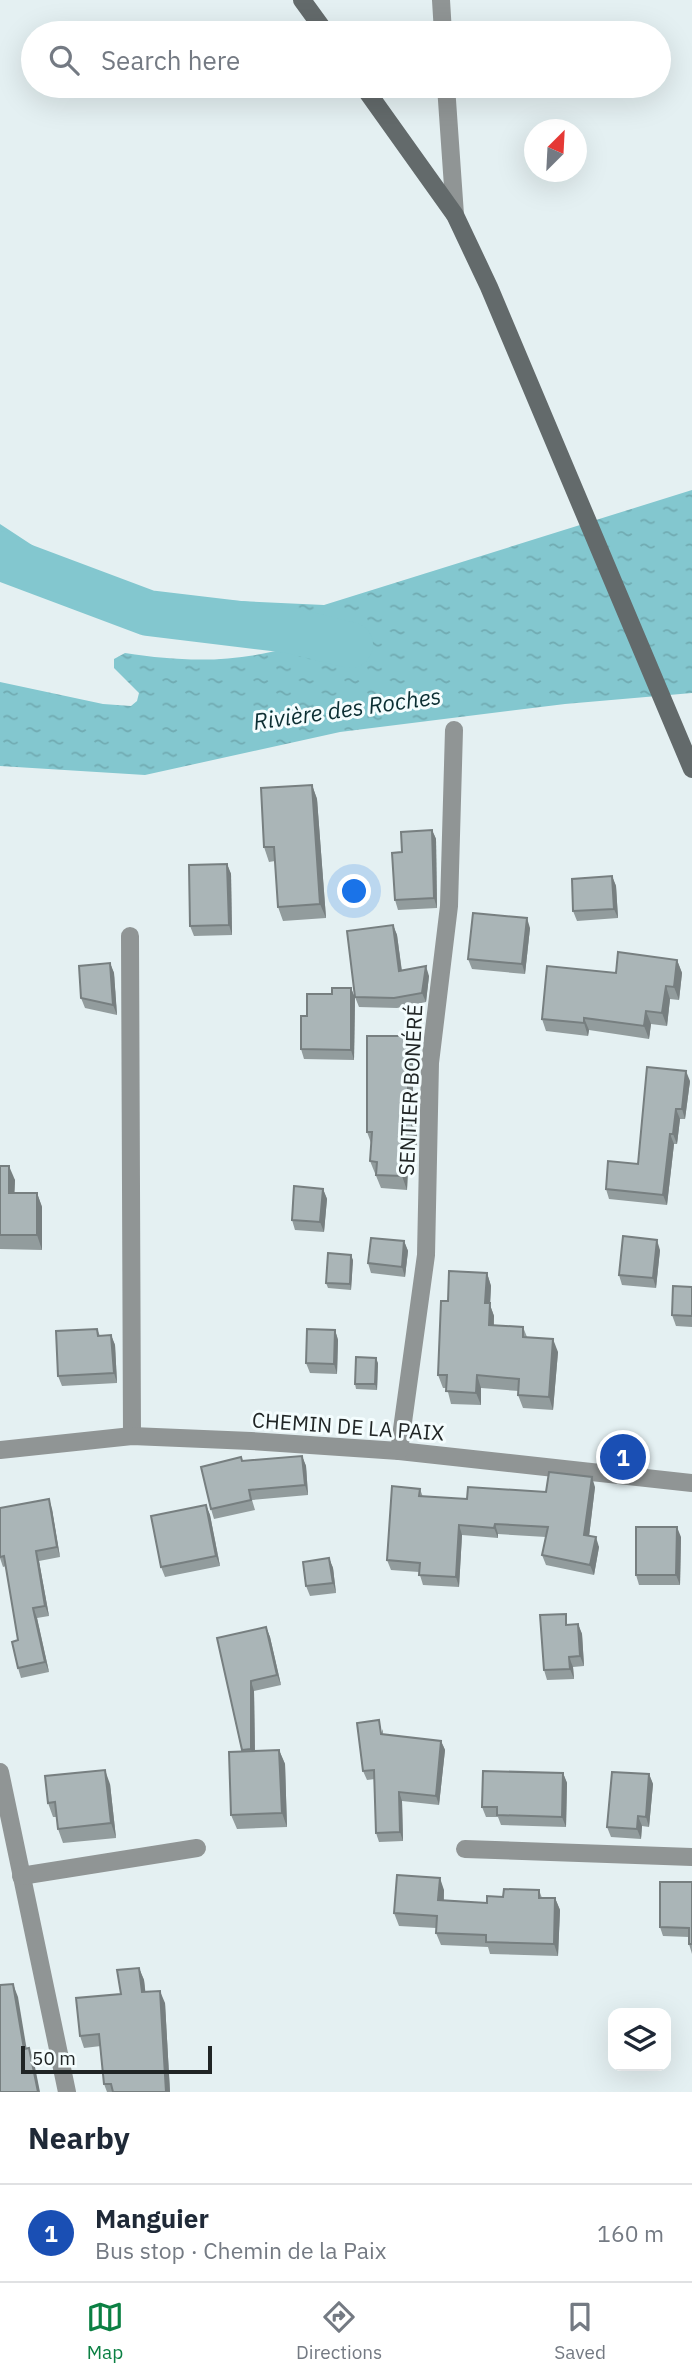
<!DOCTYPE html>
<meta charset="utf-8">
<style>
:root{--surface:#fff;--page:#f2f2f3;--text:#1f2937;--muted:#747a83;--line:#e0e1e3;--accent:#0b8043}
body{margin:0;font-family:"IBM Plex Sans",sans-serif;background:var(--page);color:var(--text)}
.controls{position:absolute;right:21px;bottom:21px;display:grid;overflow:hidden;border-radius:14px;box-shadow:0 7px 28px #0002}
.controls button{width:63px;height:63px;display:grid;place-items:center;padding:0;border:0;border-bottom:2px solid var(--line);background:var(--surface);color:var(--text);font:35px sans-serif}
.compass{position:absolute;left:524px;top:119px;width:63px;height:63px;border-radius:50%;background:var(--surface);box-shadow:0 7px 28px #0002;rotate:24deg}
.scale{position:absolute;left:21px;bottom:18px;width:191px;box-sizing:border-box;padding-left:7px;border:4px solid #202525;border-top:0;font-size:19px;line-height:24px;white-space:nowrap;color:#202525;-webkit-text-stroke:5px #f4fdfe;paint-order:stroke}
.you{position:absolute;left:355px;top:892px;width:24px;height:24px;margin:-18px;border:5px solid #fff;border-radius:50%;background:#1a73e8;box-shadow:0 0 0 10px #1a73e833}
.badge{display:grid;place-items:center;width:46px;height:46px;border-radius:50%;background:var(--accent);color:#fff;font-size:23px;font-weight:700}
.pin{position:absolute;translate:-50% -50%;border:4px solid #fff;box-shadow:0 2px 7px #0006}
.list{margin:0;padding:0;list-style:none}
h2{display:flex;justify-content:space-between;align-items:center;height:91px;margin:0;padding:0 28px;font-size:30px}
h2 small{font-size:23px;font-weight:400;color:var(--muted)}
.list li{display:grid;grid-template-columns:46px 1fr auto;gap:21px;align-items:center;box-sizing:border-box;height:98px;padding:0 28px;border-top:2px solid var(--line)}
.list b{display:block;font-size:26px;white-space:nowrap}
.list p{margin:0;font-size:23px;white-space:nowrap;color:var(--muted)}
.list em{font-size:23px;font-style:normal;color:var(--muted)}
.icon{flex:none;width:38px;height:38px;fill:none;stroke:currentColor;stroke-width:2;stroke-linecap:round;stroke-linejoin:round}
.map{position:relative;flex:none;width:692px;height:2092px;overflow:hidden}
.search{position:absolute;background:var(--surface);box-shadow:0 7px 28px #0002;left:21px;right:21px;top:21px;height:77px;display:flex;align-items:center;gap:18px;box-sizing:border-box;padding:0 24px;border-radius:38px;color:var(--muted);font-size:26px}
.sheet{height:189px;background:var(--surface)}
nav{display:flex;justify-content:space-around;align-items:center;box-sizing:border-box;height:98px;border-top:2px solid var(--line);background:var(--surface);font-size:19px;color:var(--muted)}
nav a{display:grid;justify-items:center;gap:4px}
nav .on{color:var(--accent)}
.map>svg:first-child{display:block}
.water{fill:url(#water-ripples)}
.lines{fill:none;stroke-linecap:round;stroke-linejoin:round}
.river{stroke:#83c7cf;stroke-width:46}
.minor{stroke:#909595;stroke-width:18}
.secondary{stroke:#636a6b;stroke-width:18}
.wall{fill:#929c9d}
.shaded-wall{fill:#777f80}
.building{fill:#aab5b7;stroke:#777f80;stroke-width:2}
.labels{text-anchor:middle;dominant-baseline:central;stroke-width:6;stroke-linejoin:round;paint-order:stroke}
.street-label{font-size:21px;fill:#202525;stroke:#f4fdfe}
.water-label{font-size:23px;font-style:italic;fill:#0c2f33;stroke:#f4fdfe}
</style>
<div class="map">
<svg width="692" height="2092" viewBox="0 0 692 2092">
<defs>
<pattern id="water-ripples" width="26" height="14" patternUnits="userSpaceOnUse" patternTransform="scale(1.75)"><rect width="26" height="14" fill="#83c7cf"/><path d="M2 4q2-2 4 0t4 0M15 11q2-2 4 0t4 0" fill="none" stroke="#71abb2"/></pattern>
</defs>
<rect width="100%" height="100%" fill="#e4f0f2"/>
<path class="water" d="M692,490V693L565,704L340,732L145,775L0,766V682L103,704L131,706L137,701L139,693L114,668V659L125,653C184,662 230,663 288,648C292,638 291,632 282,625L148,613L89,599L4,559L0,554V524L64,566L175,598L324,605Z"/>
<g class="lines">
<path class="river" d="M0,554L4,559L148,613L289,630L350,645"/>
<g class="minor">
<path d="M441,0L443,33"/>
<path d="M446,86L455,215"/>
<path d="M130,936L132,1436"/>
<path d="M0,1450L132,1436L251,1441L399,1451L692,1483"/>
<path d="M399,1451L426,1255L430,1063L449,906L454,730"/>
<path d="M0,1772L67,2092"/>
<path d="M465,1849L692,1857"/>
<path d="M21,1876L197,1848"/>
</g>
<g class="secondary">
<path d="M302,0L326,33"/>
<path d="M363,86L455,215L489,287L692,769"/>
</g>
</g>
<g class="wall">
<path d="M312,785L317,799L326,918L283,921L278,907L275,861L269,862L264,847Z"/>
<path d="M432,830L436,839L437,908L398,910L395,900L402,852Z"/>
<path d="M227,864L231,874L232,935L194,936L190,926Z"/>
<path d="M612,876L616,886L618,918L577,921L573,911Z"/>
<path d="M393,925L397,935L402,971L429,976L426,1002L397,1008L359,1007L355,997Z"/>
<path d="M530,928L525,974L472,969L468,959Z"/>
<path d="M677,960L682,973L679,1000L670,999L667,1026L651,1024L649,1039L589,1030L588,1036L546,1031L542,1019L616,973Z"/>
<path d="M110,963L114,973L117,1015L85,1008L81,998Z"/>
<path d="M351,988L355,998L354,1060L304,1059L301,1049L307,1016L332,994Z"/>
<path d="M413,1049V1114L417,1125V1145H409L407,1190L381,1188L370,1161L371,1143L367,1132Z"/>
<path d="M690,1081L685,1119H680L677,1144H674L667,1205L609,1199L606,1189L638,1164Z"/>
<path d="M0,1166L15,1180L14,1193H37L42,1207V1250L0,1249Z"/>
<path d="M323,1189L327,1199L324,1232L295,1230L292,1220Z"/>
<path d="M404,1241L408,1251L405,1277L371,1273L368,1263Z"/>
<path d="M660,1250L656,1288L622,1285L619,1275Z"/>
<path d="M353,1260L351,1290L328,1288L326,1283Z"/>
<path d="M487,1273L491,1286L490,1305L494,1316V1325L523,1327L527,1337L558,1352L553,1410L523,1408L518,1395L519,1391L481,1388V1405L451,1404L447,1388H443L438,1375L448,1301Z"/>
<path d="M692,1287V1327L676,1326L672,1315Z"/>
<path d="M97,1329L100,1336L111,1335L115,1345L117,1383L62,1386L58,1376Z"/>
<path d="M335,1330L338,1340L337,1374L310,1373L306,1363Z"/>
<path d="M378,1363L377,1390L356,1389L355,1384Z"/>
<path d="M302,1456L306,1466L308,1495L252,1500L255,1510L214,1519L211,1509L242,1461Z"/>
<path d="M595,1487L589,1536L599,1547L594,1575L546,1565L542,1555L546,1537L498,1534V1538L462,1535L459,1587L423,1585L419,1572L391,1570L387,1560L420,1489L423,1497L467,1499Z"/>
<path d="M206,1505L210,1515L220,1566L165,1577L161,1567Z"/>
<path d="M0,1508L52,1509L60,1557L39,1561L49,1616L37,1618L49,1672L21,1678L18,1668V1640L6,1566L3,1567L0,1558Z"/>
<path d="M681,1537L680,1585H639L636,1575Z"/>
<path d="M329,1558L333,1568L336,1593L310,1596L306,1586Z"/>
<path d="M578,1624L582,1634L584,1666L573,1667L574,1679L547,1680L544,1670Z"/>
<path d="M266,1627L270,1637L281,1685L254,1691L255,1751L279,1750L285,1764L287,1827L237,1829L231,1815L242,1752L217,1638Z"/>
<path d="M383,1729V1734L441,1741L445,1750L439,1805L402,1801L403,1841L379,1842L376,1833L375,1779L367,1780L363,1771Z"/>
<path d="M563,1773L567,1783L566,1827L501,1825L498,1817H486L482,1807Z"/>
<path d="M649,1774L653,1784L649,1827L642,1826L641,1839L611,1837L607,1827Z"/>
<path d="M110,1784L116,1838L63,1843L58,1829L57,1817H53L48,1803Z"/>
<path d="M692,1882V1954L689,1944V1937L663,1936L660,1927Z"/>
<path d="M444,1890V1900L487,1903L503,1897L539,1890L542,1898H555L560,1910L558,1956L490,1954L488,1947L441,1945L436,1933V1928L399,1926L394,1913Z"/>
<path d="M139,1968L144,1980L145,1992L165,2003L170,2092H107L104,2084L101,2046L84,2048L80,2036L121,1994Z"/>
</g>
<g class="shaded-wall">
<path d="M312,785L317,799L326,918L320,904Z"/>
<path d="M432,830L436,839L437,908L434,898Z"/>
<path d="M227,864L231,874L232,935L229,925Z"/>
<path d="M612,876L616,886L618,918L614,909Z"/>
<path d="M527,918L530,928L525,974L522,964Z"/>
<path d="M393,925L397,935L403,981L399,971Z"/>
<path d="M677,960L682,973L679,1000L674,987Z"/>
<path d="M110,963L114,973L117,1015L113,1005Z"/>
<path d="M426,966L429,976L426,1002L422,993Z"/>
<path d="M666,986L670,999L667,1026L662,1013Z"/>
<path d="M351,988L355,998L354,1060L351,1050Z"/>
<path d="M646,1011L651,1024L649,1039L644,1026Z"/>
<path d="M584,1018L589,1030L588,1036L584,1023Z"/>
<path d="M408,1036L413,1049V1114L417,1125V1145L412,1132L408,1112Z"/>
<path d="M686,1071L690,1081L685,1119L682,1109Z"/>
<path d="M676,1109L680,1119L677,1144L673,1134Z"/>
<path d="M404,1132L409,1145L407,1190L402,1176Z"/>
<path d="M670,1134L674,1144L667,1205L663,1195Z"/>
<path d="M9,1166L15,1180L14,1207L9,1193Z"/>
<path d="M323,1189L327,1199L324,1232L320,1222Z"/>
<path d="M37,1193L42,1207V1250L37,1235Z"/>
<path d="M657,1240L660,1250L656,1288L653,1278Z"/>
<path d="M404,1241L408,1251L405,1277L402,1267Z"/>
<path d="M351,1255L353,1260L351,1290L350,1284Z"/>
<path d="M487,1273L491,1286L490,1305L494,1316L493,1338L489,1325L485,1303Z"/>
<path d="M335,1330L338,1340L337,1374L334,1364Z"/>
<path d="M111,1335L115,1345L117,1383L114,1373Z"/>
<path d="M553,1339L558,1352L553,1410L549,1397Z"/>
<path d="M376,1358L378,1363L377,1390L375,1384Z"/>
<path d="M477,1375L481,1388V1405L476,1393Z"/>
<path d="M302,1456L306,1466L308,1495L305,1485Z"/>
<path d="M592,1477L595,1487L588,1545L584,1535Z"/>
<path d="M49,1499L52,1509L60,1557L57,1547Z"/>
<path d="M206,1505L210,1515L220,1566L216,1556Z"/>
<path d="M495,1524L498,1534V1538L494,1528Z"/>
<path d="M459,1525L462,1535L459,1587L456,1577Z"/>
<path d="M677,1527L681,1537L680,1585L676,1575Z"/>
<path d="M596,1537L599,1547L594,1575L590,1565Z"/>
<path d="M36,1551L39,1561L49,1616L45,1606Z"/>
<path d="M329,1558L333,1568L336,1593L333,1583Z"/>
<path d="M33,1608L37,1618L49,1672L45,1662Z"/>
<path d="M578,1624L582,1634L584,1666L580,1656Z"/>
<path d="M266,1627L270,1637L281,1685L277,1675Z"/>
<path d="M569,1657L573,1667L574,1679L570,1669Z"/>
<path d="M251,1681L254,1691L255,1759L251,1749Z"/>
<path d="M441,1741L445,1750L439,1805L436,1796Z"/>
<path d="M279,1750L285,1764L287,1827L282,1813Z"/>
<path d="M105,1770L110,1784L116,1838L111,1823Z"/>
<path d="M563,1773L567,1783L566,1827L562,1817Z"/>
<path d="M649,1774L653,1784L649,1827L646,1817Z"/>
<path d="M399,1792L402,1801L403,1841L400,1832Z"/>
<path d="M638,1816L642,1826L641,1839L637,1829Z"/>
<path d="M440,1878L444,1890L443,1913L438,1900Z"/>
<path d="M555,1898L560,1910L558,1956L554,1944Z"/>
<path d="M139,1968L144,1980L147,2005L142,1992Z"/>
<path d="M13,1984L18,1997L29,2063L24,2049Z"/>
<path d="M160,1991L165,2003L170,2092H166Z"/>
<path d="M29,2048L34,2062L40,2092H38Z"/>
</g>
<g class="building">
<path d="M312,785L320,904L278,907L274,847H264L261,788Z"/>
<path d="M432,830L434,898L395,900L392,853L402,852L401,832Z"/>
<path d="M227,864L229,925L190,926L189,865Z"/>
<path d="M612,876L614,909L573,911L572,879Z"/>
<path d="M473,913L527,918L522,964L468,959Z"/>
<path d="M393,925L399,971L426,966L422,993L394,998L355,997L347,931Z"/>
<path d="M618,952L677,960L674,987L666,986L662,1013L646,1011L644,1026L584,1018V1023L542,1019L547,966L616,973Z"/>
<path d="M110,963L113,1005L81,998L79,966Z"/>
<path d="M332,988H351V1050L301,1049V1016H307V994H332Z"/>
<path d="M367,1036H408V1112H412V1132H404L402,1176L376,1175L377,1162L370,1161L372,1132H367Z"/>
<path d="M647,1067L686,1071L682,1109H676L673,1134H670L663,1195L606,1189L608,1161L638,1164Z"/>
<path d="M0,1166H9V1193H37V1235H0Z"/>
<path d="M294,1186L323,1189L320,1222L292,1220Z"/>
<path d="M623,1236L657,1240L653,1278L619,1275Z"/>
<path d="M371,1238L404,1241L402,1267L368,1263Z"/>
<path d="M328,1253L351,1255L350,1284L326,1283Z"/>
<path d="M449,1271L487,1273L485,1303H490L489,1325L523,1327V1337L553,1339L549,1397L518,1395L519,1379L477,1375L476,1393L446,1391L447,1375H438L441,1301H448Z"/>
<path d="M673,1286L692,1287V1316L672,1315Z"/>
<path d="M97,1329L98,1336L111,1335L114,1373L58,1376L56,1331Z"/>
<path d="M307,1329L335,1330L334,1364L306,1363Z"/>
<path d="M356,1357L376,1358L375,1384H355Z"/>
<path d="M302,1456L305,1485L249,1490L251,1500L211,1509L201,1467L241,1457L242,1461Z"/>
<path d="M549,1472L592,1477L584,1535L596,1537L590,1565L542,1555L548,1527L495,1524L494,1528L459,1525L456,1577L419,1575L420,1563L387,1560L392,1486L420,1489L419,1496L467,1499L468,1487L546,1492Z"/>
<path d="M49,1499L57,1547L36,1551L45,1606L33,1608L45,1662L18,1668L12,1642L18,1640L4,1556L0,1557V1508Z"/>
<path d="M206,1505L216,1556L161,1567L151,1516Z"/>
<path d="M636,1527H677L676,1575H636Z"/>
<path d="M329,1558L333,1583L306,1586L303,1562Z"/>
<path d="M566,1614V1625L578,1624L580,1656L569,1657L570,1669L544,1670L540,1615Z"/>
<path d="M266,1627L277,1675L251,1681V1749L242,1750L217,1638Z"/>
<path d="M379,1720L381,1734L441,1741L436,1796L399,1792L400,1832L376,1833L374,1770L363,1771L357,1723Z"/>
<path d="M279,1750L282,1813L231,1815L229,1752Z"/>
<path d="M105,1770L111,1823L58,1829L55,1802L48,1803L45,1776Z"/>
<path d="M483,1771L563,1773L562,1817L497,1815V1807H482Z"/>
<path d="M612,1772L649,1774L646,1817L638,1816L637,1829L607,1827Z"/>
<path d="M397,1875L440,1878L438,1900L487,1903V1896L503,1897L504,1889L539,1890V1898H555L554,1944L486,1942V1935L436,1933L437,1916L394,1913Z"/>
<path d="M660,1882H692V1944H689V1928L660,1927Z"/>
<path d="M139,1968L142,1992L160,1991L166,2092H113L111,2084H104L99,2034L80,2036L76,1998L121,1994L117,1970Z"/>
<path d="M13,1984L24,2049L29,2048L38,2092H0V1985Z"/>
</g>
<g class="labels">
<g class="street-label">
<text transform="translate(410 1090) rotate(-87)">SENTIER BONÉRÉ</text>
<text transform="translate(348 1426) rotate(4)">CHEMIN DE LA PAIX</text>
</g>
<g class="water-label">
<text transform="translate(347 708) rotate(-8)">Rivière des Roches</text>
</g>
</g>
</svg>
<div class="controls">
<button><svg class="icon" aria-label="layers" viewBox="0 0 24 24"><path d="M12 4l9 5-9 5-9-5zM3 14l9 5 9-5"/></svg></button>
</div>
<svg class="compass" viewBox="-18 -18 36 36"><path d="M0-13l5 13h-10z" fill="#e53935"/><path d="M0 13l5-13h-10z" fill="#747a83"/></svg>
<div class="scale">50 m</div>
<div class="you"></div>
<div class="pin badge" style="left:623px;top:1457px;background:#1a4fb4">1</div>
<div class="search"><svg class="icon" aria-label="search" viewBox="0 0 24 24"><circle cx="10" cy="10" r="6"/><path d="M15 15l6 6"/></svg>Search here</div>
</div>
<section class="sheet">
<h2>Nearby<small></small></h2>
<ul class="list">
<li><span class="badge" style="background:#1a4fb4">1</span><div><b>Manguier</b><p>Bus stop · Chemin de la Paix</p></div><em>160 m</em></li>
</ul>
</section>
<nav>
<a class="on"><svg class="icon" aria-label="map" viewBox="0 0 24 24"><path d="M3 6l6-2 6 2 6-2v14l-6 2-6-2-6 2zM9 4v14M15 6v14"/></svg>Map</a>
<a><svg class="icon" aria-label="directions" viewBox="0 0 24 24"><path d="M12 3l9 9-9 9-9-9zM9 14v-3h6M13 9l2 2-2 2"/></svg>Directions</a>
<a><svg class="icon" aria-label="saved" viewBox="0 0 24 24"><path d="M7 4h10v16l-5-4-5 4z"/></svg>Saved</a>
</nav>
